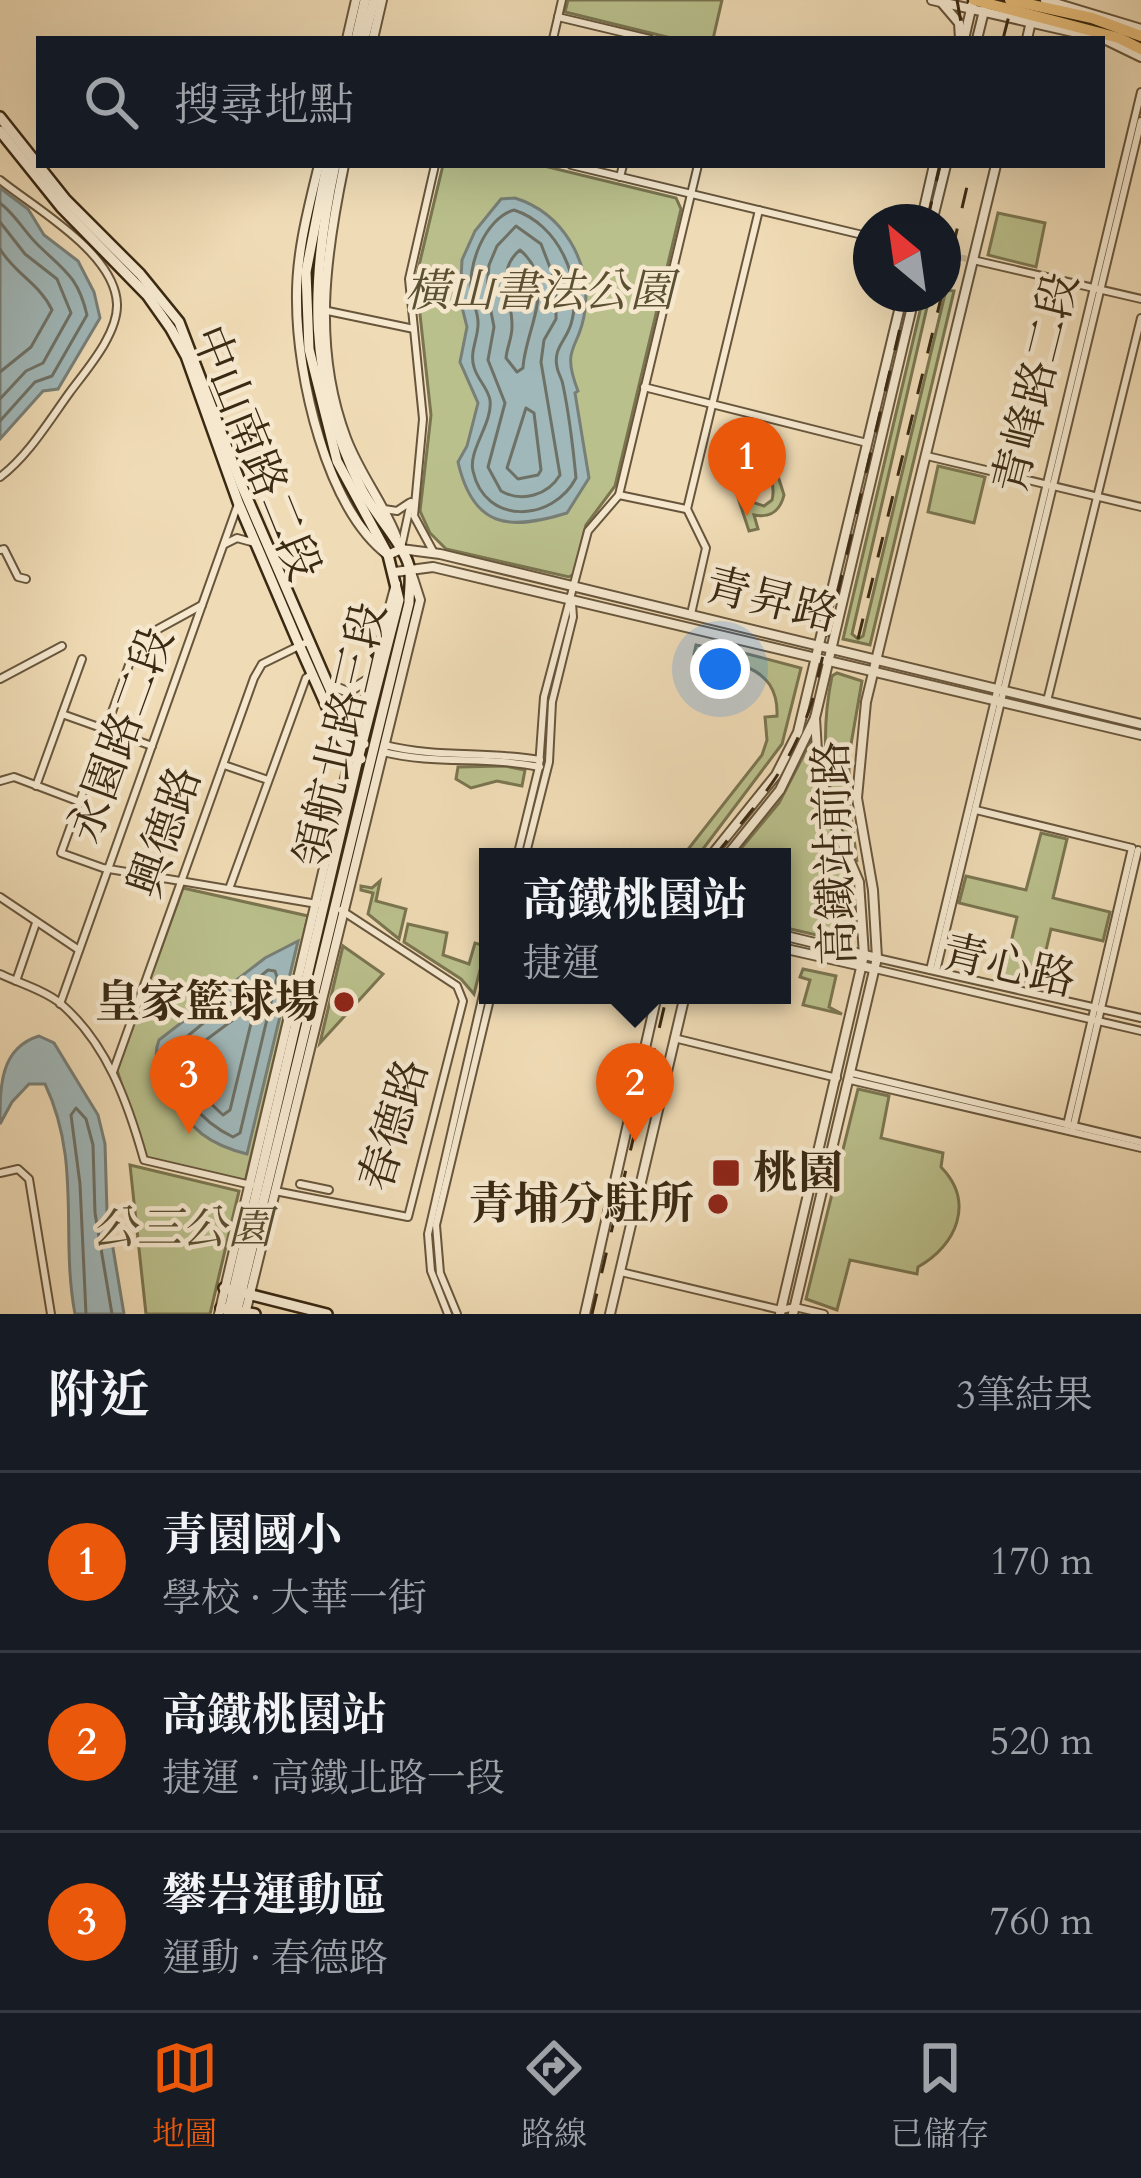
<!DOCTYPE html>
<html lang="zh-TW">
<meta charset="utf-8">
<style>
:root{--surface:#171b24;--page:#20242c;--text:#f1f3f6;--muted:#9ea1a6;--line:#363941;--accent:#ea580c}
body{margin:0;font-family:Cardo,"Noto Serif TC",serif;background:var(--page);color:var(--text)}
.compass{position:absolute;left:853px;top:204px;width:108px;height:108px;border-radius:50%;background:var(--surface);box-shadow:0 12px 48px #0002;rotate:331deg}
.you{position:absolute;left:720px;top:669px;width:42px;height:42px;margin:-30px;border:9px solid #fff;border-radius:50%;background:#1a73e8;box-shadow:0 0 0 18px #1a73e833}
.badge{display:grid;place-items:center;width:78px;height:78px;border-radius:50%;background:var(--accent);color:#fff;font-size:39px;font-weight:700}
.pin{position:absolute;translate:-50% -99px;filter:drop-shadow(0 3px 6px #0008)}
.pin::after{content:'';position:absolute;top:63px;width:42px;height:36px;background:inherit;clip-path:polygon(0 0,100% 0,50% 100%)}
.popup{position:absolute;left:479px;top:848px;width:312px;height:156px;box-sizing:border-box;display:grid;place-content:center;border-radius:0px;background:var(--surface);filter:drop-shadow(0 3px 9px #0005);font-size:39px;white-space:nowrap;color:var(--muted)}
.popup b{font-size:45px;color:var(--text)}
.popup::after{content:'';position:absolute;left:50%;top:100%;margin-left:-24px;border:24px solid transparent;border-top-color:var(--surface)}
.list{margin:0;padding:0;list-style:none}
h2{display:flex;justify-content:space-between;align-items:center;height:156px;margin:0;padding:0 48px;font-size:51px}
h2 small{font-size:39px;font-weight:400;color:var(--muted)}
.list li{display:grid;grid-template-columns:78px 1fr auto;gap:36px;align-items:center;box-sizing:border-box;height:180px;padding:0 48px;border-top:3px solid var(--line)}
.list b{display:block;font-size:45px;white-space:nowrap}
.list p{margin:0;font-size:39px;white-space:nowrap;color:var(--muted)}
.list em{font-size:39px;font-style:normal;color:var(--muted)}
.icon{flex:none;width:66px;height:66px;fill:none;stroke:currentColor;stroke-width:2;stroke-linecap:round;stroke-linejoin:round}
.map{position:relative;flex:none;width:1141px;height:1314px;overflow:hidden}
.search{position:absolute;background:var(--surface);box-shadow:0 12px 48px #0002;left:36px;right:36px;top:36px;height:132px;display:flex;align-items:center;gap:30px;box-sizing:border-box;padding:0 42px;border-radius:0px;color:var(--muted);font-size:45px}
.sheet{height:696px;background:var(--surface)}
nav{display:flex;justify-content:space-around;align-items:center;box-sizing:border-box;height:168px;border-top:3px solid var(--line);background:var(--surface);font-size:33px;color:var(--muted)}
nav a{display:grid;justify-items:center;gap:6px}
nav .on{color:var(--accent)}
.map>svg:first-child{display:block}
.green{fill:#bac08c;stroke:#7a7550;stroke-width:3;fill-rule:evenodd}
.water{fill:#a0b8ba;stroke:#787f77;stroke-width:3}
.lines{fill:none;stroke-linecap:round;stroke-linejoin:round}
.shore{stroke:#6e7166;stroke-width:3}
.minor-tunnel{stroke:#cbb895;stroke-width:6;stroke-dasharray:6 3;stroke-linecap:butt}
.minor-casing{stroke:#68563c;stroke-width:10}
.tertiary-casing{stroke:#68563c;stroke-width:12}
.secondary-casing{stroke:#3b2a13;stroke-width:14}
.primary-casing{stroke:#3b2a13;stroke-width:15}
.minor{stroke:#f5e8cf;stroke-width:6}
.tertiary{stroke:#f5e8cf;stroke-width:8}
.secondary{stroke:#f5e8cf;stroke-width:9}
.primary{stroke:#e8be7a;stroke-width:10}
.rail{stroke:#3b2a13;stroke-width:3;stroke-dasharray:21 21;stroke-linecap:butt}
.poi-dot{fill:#8f2418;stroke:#f5e8cf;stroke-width:4.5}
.labels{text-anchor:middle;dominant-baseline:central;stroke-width:9;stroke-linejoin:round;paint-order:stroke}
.park-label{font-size:45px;font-style:italic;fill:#5b5031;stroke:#f5e8cf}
.street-label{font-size:45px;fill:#3b2a13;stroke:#f5e8cf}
.poi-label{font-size:45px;font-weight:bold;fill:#3b2a13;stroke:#f5e8cf;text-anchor:end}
</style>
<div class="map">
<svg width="1141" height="1314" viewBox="0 0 1141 1314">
<rect width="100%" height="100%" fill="#efdbb5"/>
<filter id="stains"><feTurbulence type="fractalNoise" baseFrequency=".00167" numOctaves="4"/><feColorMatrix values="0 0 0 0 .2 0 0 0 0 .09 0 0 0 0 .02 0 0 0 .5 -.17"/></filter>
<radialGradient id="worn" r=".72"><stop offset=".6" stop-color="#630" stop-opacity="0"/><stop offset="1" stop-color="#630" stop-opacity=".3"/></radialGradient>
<g class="green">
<path d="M568,0H722L713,39H675L565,12Z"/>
<path d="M443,165H540L676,198L681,209L615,486L586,525L574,574L569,577L446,549L430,533L420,511L431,415L416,278Z"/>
<path d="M998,213L1045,223L1036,267L988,255Z"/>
<path d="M946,290L954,291L870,645L843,639L924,294H930L852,634L858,639L863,636Z"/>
<path d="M729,444L735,459L748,446C773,449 777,474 784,495C780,511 771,518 754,515L758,529L749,531L721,446ZM752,455C767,460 776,485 772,500L764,506L749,501C743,484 734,467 752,455Z"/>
<path d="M938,466L985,477L974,523L928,512Z"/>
<path d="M696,645L715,649L717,646L801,668L782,744L697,857H682L762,755L767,740L765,717L777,716C778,691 768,675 744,666L741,673C722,672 713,658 694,654Z"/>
<path d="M837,673L862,681L849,756V800L857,862C825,804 819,740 832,676Z"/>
<path d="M811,741C820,806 855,862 856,928L838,940L782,927V857H734L779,803Z"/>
<path d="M505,766L525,770L522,786L497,781L471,788L456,779L458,767Z"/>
<path d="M1041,833L1067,839L1053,898L1110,912L1103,941L1051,929L1038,984L1003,976L1017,917L959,903L966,876L1026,890Z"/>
<path d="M380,881L376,901L406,909L399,939L368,914L373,893L361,890V886L372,888Z"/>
<path d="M183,888L308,916L245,1182L145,1159L117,1070Z"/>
<path d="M408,924L447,933L443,955L469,964L475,943L486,946L474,994L461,979L404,942Z"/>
<path d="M343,946L383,974L320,1043Z"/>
<path d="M803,969L836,976L829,1007L842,1014L803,1005L810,980L800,977Z"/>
<path d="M858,1089L889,1096L881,1138L943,1153L941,1167C975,1202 957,1245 918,1267L917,1274L850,1260L837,1310L806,1299Z"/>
<path d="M130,1165L239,1191L210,1314H146Z"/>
</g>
<g class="water">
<path d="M0,188L28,209L44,235L78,261L94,292L100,318L58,389L43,391L0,439Z"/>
<path d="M515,198C562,213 591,260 585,310C580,351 560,344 578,391L575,393L589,478L567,513C509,531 473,528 458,462L467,446L478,403L460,362L467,327L460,299L462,260L475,231L501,199Z"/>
<path d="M298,941L247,1154C231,1150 215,1144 202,1134C179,1115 147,1069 159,1040L265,958Z"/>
<path d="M39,1036L54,1043L98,1115L105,1144L107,1212L124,1314H75C60,1235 82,1162 45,1084H29L12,1102L0,1124C0,1086 0,1048 39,1036Z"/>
</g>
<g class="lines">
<g class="shore">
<path d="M0,203C17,216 24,232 39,246C65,271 78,277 87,315L52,376L35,382L0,421"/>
<path d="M514,210C558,224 584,280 571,324C566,341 553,348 557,367C558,374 562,378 563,385C569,414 573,447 576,478C553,522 485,526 473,471C468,450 493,423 490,400C488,388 477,379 474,367C469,351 479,337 478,322C478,312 473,304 472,295C466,267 485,218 514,210Z"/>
<path d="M0,222L25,254L57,279L71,313L43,363L26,371L0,399"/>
<path d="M516,226L541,244L556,283V319L544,340L541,362L560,475C548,495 522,503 501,491L488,467L505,403L488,360L494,327L487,291L489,265L497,246Z"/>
<path d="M0,249C15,274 40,284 52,310L31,347L0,372"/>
<path d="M520,250C559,283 525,329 523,368L517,372L506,358C507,347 512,338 512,327C513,299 494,271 520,250Z"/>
<path d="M526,408L534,413L541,470L538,475L518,479L507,468Z"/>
<path d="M268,970L275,971L277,977L240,1133L233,1137C201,1122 173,1088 167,1053Z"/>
<path d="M249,1008L253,1015L230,1110L223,1115L207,1100L183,1057Z"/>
<path d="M86,1314L80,1184L71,1115L76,1108L86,1119L93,1145L95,1213L112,1314"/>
</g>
<path class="minor-tunnel" d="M943,254L973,260"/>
<g class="minor-casing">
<g id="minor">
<path d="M558,17L650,39"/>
<path d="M553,39L562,0"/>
<path d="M571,165L871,237"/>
<path d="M620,177L623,165"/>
<path d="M0,180C36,209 115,253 117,304C118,334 87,369 70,392C49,421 28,456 0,477"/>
<path d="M973,260L1141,299"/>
<path d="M323,310L414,329"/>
<path d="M644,387L867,443"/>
<path d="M927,456L1141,507"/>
<path d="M619,495L686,509"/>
<path d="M384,509L397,511L409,503"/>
<path d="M225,544L237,538L255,543"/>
<path d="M401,548L411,502"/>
<path d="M0,550L4,549L18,577L26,579"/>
<path d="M434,553L414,516L423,419L409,279L435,165"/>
<path d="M202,605L138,640L61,853L103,868L317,904"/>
<path d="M691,614L706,548L687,509L759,210"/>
<path d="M0,679L62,646"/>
<path d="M1047,701L1141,318"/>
<path d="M62,714L152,746"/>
<path d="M385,745C435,758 488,751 540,760"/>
<path d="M383,752C435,765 487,756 540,767"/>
<path d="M224,765L268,780"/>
<path d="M0,781L14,777L80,802"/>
<path d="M36,786L82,659"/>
<path d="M976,810L1132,848"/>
<path d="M517,857L539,767L544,697L588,531L619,495L698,165"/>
<path d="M525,857L549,762L552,702L573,617L572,603"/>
<path d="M229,889L306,678L312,674"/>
<path d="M0,897L79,950"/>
<path d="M877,958L1141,1018"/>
<path d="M875,969L1141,1031"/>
<path d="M930,970L1141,92"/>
<path d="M936,971L1141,121"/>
<path d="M0,974C19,983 44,990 60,1003C107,1043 128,1103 144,1160L251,1185"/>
<path d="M16,981L36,923"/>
<path d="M60,1004L238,504"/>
<path d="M674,1038L837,1078"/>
<path d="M113,1072L254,678L262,664L309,641"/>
<path d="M852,1073L1141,1142"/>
<path d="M850,1080L1141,1148"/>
<path d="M1067,1125L1132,848"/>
<path d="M1073,1128L1138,850"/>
<path d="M0,1173L18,1169L29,1179L51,1314"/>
<path d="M300,1184L329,1190"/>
<path d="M275,1191L408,1217L463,1001L457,986L341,910"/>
<path d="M621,1272L781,1310"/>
<path d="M781,1310L795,1307L824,1314"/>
<path d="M448,1314L431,1271L428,1234L488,973"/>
<path d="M457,1314L440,1273L436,1225L491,995"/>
</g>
</g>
<g class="tertiary-casing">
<g id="tertiary">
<path d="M932,0L1104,39L1141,57"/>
<path d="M1045,0L1141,29"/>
<path d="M942,3L959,23L960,39"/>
<path d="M347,39L356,0"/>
<path d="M373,39L382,0"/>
<path d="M964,39L972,5"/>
<path d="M977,39L984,11"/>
<path d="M1027,39L1032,17"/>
<path d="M319,165C308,210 296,255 297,301C297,375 326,508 388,555L401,549L440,554L1141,724"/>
<path d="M344,165C325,256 312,348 346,438C359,473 383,503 396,536"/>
<path d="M921,222L934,165"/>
<path d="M932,222L946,165"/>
<path d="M395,572L433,567L1141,735"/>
<path d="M330,685L348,692L369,679"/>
<path d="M710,857L776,775L798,732L903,294"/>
<path d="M726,857L780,790L815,718L915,294"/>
<path d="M782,935L877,958"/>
<path d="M782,948L875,969"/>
<path d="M219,1314L351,753L396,584"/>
<path d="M245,1314L420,600L412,575"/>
<path d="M585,1314L657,995"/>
<path d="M610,1314L685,995"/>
<path d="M780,1314L864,955L859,882L829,812L817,751L815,718"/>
<path d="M793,1314L877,958L873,890L857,798L866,702L996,165"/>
</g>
</g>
<g class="secondary-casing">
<g id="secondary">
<path d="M356,39L365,0"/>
<path d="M364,39L374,0"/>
<path d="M0,117L66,200L140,274L179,322L241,484L326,680L347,728L364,744"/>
<path d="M0,131L61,207L147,295L171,329L186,356L238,502L297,640L342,741L361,759"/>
<path d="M224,1288L327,1314"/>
<path d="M221,1308L255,1314"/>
<path d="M228,1314L356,767L399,600L388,555L337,461L309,349L306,272L327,165"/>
<path d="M236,1314L409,603C409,592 412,577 409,566C404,545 372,511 361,488C307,379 310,281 335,165"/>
</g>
</g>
<g class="primary-casing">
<g id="primary">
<path d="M974,0L1119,38L1141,49"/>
<path d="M1010,0L1092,18L1141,36"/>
</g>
</g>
<use href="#minor" class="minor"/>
<use href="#tertiary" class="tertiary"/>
<use href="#secondary" class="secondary"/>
<use href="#primary" class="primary"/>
<g class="rail">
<path d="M957,0L964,39"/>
<path d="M1003,39L1013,0"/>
<path d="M927,222L940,165"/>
<path d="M943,290L972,165"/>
<path d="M858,639L942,294"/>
<path d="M714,857C759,800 788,773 812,702L908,294"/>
<path d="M592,1314L667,995"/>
</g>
</g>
<g class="poi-dot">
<circle cx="344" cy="1002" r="12"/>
<rect x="711" y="1158" width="30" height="30" rx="6"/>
<circle cx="718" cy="1204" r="12"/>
</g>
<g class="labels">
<g class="park-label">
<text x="539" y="291">橫山書法公園</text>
<text x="182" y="1228">公三公園</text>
</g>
<g class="street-label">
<text transform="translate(1036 383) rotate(-76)">青峰路二段</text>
<text transform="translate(256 453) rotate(68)">中山南路二段</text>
<text transform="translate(772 600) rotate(14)">青昇路</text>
<text transform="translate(121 735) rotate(-70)">永園路二段</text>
<text transform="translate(341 735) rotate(-77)">領航北路三段</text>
<text transform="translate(165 832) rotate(-71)">興德路</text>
<text transform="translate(835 853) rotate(-92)">高鐵站前路</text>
<text transform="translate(1009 966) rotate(13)">青心路</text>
<text transform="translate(394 1125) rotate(-73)">春德路</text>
</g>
<g class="poi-label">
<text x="320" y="1002">皇家籃球場</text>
<text x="753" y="1173" text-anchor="start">桃園</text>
<text x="694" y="1204">青埔分駐所</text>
</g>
</g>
<rect width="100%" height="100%" filter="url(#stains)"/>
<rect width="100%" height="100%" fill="url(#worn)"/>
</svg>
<svg class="compass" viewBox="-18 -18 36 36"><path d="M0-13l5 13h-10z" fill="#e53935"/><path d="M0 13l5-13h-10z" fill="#9ea1a6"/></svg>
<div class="you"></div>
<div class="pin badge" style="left:747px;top:516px">1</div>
<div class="pin badge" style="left:635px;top:1142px">2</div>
<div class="popup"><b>高鐵桃園站</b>捷運</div>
<div class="pin badge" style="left:189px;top:1134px">3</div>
<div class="search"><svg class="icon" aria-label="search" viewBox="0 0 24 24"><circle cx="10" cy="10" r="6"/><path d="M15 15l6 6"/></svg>搜尋地點</div>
</div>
<section class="sheet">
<h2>附近<small>3筆結果</small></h2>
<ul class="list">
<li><span class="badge">1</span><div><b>青園國小</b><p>學校 · 大華一街</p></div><em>170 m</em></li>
<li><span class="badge">2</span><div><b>高鐵桃園站</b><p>捷運 · 高鐵北路一段</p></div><em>520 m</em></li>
<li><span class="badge">3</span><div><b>攀岩運動區</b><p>運動 · 春德路</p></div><em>760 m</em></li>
</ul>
</section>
<nav>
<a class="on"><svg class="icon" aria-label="map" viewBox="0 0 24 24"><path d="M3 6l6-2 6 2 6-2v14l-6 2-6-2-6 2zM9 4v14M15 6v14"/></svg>地圖</a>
<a><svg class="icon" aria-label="directions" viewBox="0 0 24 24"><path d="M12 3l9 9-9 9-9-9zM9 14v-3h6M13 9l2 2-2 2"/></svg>路線</a>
<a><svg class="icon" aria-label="saved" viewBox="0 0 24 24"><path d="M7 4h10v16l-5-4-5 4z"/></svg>已儲存</a>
</nav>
